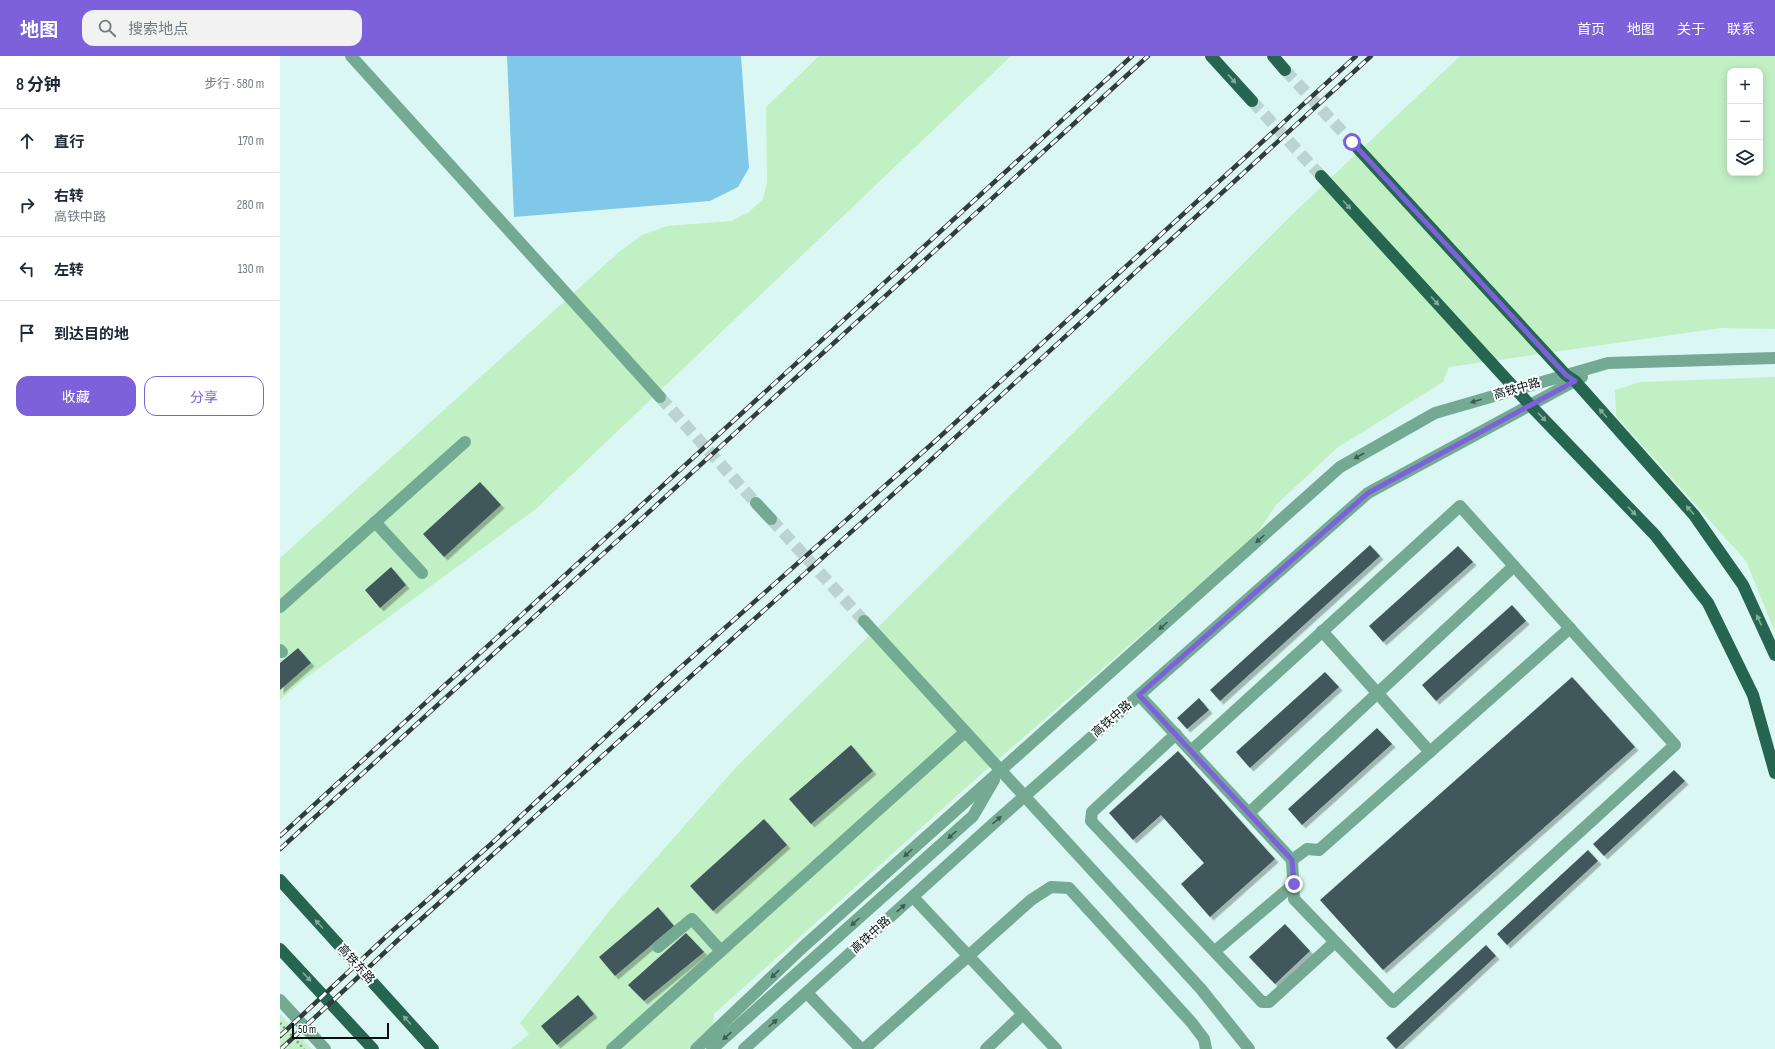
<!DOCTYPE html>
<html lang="zh">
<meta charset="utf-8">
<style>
:root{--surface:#fff;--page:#f2f2f3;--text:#1f2937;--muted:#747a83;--line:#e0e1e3;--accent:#7c61db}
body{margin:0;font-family:"Sofia Sans Condensed","Noto Sans SC",sans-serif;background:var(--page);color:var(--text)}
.controls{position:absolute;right:12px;top:12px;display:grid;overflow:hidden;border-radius:8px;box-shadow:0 2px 10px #0003}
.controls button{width:36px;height:36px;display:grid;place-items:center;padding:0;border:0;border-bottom:1px solid var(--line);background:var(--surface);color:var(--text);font:20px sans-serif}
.scale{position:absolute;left:12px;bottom:10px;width:97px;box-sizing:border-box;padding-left:4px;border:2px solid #07100f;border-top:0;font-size:11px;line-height:14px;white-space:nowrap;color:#07100f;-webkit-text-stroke:3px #f9fffe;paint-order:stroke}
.stop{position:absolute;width:12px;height:12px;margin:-9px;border:3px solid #7c61db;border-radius:50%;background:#fff}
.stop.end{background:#7c61db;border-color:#fff;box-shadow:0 1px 4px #0008}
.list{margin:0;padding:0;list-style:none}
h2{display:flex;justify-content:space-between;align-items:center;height:52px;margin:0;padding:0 16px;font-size:17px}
h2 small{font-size:13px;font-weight:400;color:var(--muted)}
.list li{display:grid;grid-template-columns:26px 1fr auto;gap:12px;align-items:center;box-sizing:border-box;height:64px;padding:0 16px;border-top:1px solid var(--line)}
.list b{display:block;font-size:15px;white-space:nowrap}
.list p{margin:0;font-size:13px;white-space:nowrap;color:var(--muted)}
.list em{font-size:13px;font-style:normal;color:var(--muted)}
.actions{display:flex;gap:8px;padding:12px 16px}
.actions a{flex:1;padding:9px 0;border:1px solid var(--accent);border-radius:12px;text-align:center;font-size:14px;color:var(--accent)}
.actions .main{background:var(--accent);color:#fff}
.icon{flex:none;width:22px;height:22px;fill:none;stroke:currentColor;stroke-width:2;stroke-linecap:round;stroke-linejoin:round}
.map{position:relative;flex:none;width:1495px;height:993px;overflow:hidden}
header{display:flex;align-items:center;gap:24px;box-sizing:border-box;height:56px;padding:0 20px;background:var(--accent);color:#fff}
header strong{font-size:19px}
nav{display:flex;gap:22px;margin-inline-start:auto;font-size:14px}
.search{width:280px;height:36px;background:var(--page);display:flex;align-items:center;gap:10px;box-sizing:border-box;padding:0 14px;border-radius:12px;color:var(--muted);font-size:15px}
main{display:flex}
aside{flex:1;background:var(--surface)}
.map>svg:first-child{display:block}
.green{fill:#c2f0c5;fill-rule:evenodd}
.water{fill:#7fc8e9}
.building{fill:#40585b;filter:url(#shadow)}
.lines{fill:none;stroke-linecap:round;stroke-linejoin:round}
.minor-tunnel{stroke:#bbd4d1;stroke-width:12;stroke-dasharray:12 6;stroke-linecap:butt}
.major-tunnel{stroke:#bbd4d1;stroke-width:12;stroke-dasharray:12 6;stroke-linecap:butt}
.path{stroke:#7d918e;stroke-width:2.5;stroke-dasharray:2 3;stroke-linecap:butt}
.minor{stroke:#74aa93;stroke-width:12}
.major{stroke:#26654f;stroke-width:12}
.rail-casing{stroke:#313d3c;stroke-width:4.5}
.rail{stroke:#f9fffe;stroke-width:3;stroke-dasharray:9;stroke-linecap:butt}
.oneway{fill:#85aa9e}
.oneway2{fill:#3e5d51}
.route{stroke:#7c61db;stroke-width:5}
.labels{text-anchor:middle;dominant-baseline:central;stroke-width:4;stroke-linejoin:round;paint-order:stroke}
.street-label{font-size:12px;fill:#07100f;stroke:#f9fffe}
</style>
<header>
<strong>地图</strong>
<div class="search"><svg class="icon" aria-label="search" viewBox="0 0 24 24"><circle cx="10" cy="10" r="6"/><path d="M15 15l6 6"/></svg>搜索地点</div>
<nav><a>首页</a><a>地图</a><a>关于</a><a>联系</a></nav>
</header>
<main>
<aside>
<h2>8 分钟<small>步行 · 580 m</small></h2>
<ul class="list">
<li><svg class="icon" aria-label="ahead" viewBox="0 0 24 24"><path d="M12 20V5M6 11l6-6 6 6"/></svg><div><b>直行</b></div><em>170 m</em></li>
<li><svg class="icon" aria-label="right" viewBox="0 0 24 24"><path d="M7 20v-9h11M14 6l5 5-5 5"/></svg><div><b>右转</b><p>高铁中路</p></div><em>280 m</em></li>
<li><svg class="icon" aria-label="left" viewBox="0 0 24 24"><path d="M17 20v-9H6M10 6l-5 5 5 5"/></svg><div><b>左转</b></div><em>130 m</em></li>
<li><svg class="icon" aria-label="arrive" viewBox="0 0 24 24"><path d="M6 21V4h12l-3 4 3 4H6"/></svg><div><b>到达目的地</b></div></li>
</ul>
<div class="actions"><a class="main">收藏</a><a>分享</a></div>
</aside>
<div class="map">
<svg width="1495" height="993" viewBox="0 0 1495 993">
<defs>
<filter id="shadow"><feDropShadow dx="3.5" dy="3.5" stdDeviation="0" flood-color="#0004"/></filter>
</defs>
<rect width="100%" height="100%" fill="#dbf7f3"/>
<g class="green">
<path d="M539,0H731L256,453L23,624L0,644V502L340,195L362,179L387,170L451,165L469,156L483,143L487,126L486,51Z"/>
<path d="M1180,0H1495V273L1441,272L1169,311L1163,326L1057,392L996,449L976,479L690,728L434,958L433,970L408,993H231L249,978L240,967L331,853L458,709L588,581L1020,151ZM1450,15H1480V117H1450Z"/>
<path d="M1495,321V576L1466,505L1336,360L1335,334L1360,326Z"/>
<path d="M0,958L32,993H0Z"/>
</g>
<path class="water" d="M227,0H461L469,112L458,131L430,145L234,161Z"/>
<g class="building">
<path d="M200,426L221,449L164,501L143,478Z"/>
<path d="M1090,489L1100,500L940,645L930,634Z"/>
<path d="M1178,490L1193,506L1103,586L1089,570Z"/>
<path d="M111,511L126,529L100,552L85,534Z"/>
<path d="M1232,549L1246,565L1156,645L1142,629Z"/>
<path d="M18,592L31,607L0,634V607Z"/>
<path d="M1045,616L1059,631L970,712L956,696Z"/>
<path d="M1292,621L1355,691L1103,914L1040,844Z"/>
<path d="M919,642L929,654L907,673L897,662Z"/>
<path d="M1097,672L1112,688L1022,769L1008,753Z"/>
<path d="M571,689L593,715L531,768L509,743Z"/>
<path d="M898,695L995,803L930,861L901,828L924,807L881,759L853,784L829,757Z"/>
<path d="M1394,714L1405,725L1324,800L1313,788Z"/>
<path d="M484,763L507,789L433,855L410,830Z"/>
<path d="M1308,794L1318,805L1227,889L1217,878Z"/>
<path d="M378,851L394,870L335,920L319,901Z"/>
<path d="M1005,868L1030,895L995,928L969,901Z"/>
<path d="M406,877L424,896L364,945L348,929Z"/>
<path d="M1206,889L1216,900L1116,993L1106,982Z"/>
<path d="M298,939L314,958L277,989L261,970Z"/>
</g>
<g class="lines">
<g class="minor-tunnel">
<path d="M380,341L476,447"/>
<path d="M491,463L584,565"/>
</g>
<g class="major-tunnel">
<path d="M1005,14L1072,86"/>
<path d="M972,45L1041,120"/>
</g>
<path class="path" d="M0,967L24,993"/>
<g class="minor">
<path d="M71,0L380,341"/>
<path d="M476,447L491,463"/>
<path d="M95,466L142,517"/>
<path d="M0,551L185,386"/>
<path d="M584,565L921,933L969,993"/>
<path d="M1042,575L1150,696"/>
<path d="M0,594L2,596"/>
<path d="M859,639C910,694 961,749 1012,804L1014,843L1113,946L1395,689L1180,450L911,695"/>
<path d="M896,678L812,756L811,765L982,946H989L1055,886"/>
<path d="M969,757L1234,510"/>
<path d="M1012,804L1027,793L1039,794L1290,572"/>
<path d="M633,841L776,993"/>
<path d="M378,891L412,863L441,895"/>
<path d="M935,895L1014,828"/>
<path d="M527,937L581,993"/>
<path d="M0,944L45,993"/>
<path d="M332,993L685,676"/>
<path d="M416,993L523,891L1060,411L1155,357L1328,307L1495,302"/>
<path d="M432,993L693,760L714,724"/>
<path d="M464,993L713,768L1088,437L1302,321"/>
<path d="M584,993L751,844L771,831L789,832L912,967L924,983L926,993"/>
<path d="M706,993L743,958"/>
</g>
<g class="major">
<path d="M931,0L972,45"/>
<path d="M993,0L1005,14"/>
<path d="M1072,86L1286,319L1295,325L1414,459L1463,529L1495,599"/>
<path d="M1041,120L1250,349L1375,479L1428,547L1473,639L1495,717"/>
<path d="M0,824L153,993"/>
<path d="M0,893L93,993"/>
</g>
<g class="rail-casing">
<g id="rail">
<path d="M0,780L852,0"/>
<path d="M0,793L868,0"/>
<path d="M0,980L111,876L211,788L384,626L653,387L1076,0"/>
<path d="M1,993L118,884L641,413L1091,0"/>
</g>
</g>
<use href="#rail" class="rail"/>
</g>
<defs><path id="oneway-solid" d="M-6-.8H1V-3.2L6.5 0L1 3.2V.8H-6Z"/></defs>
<g class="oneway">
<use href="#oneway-solid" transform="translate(952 23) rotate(48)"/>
<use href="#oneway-solid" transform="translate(1067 149) rotate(48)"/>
<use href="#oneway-solid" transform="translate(1155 245) rotate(48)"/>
<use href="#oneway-solid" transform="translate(1323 357) rotate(-132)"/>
<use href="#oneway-solid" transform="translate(1262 361) rotate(46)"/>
<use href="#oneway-solid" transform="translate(1410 454) rotate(-132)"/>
<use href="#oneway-solid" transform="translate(1352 455) rotate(46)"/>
<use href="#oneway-solid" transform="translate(1479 564) rotate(-114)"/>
<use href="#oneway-solid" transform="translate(39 868) rotate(-132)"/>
<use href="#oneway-solid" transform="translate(27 921) rotate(47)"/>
<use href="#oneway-solid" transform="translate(127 964) rotate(-132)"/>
</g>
<g class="oneway2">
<use href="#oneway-solid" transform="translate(1196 345) rotate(164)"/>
<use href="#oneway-solid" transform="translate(1079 400) rotate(150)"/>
<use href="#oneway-solid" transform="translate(980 483) rotate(138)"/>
<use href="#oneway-solid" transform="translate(883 570) rotate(138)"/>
<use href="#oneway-solid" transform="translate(717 764) rotate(-41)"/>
<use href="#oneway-solid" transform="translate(672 779) rotate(138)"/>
<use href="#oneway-solid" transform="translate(628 797) rotate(138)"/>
<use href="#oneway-solid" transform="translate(621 852) rotate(-42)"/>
<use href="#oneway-solid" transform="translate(575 866) rotate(138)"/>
<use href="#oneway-solid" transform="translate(495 918) rotate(136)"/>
<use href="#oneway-solid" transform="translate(493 967) rotate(-42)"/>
<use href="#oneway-solid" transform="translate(447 980) rotate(138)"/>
</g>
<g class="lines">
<path class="route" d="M1014,828L1012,804L859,639L1088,437L1295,325L1286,319L1072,86"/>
</g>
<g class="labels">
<g class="street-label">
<text transform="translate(1237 333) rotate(-16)">高铁中路</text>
<text transform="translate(832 663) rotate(-41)">高铁中路</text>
<text transform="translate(591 879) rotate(-42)">高铁中路</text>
<text transform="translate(76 908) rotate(48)">高铁东路</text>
</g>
</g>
</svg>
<div class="controls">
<button>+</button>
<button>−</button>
<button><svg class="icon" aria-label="layers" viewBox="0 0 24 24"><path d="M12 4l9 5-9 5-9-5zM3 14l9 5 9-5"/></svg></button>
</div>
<div class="scale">50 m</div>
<div class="stop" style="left:1072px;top:86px"></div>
<div class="stop end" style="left:1014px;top:828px"></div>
</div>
</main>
